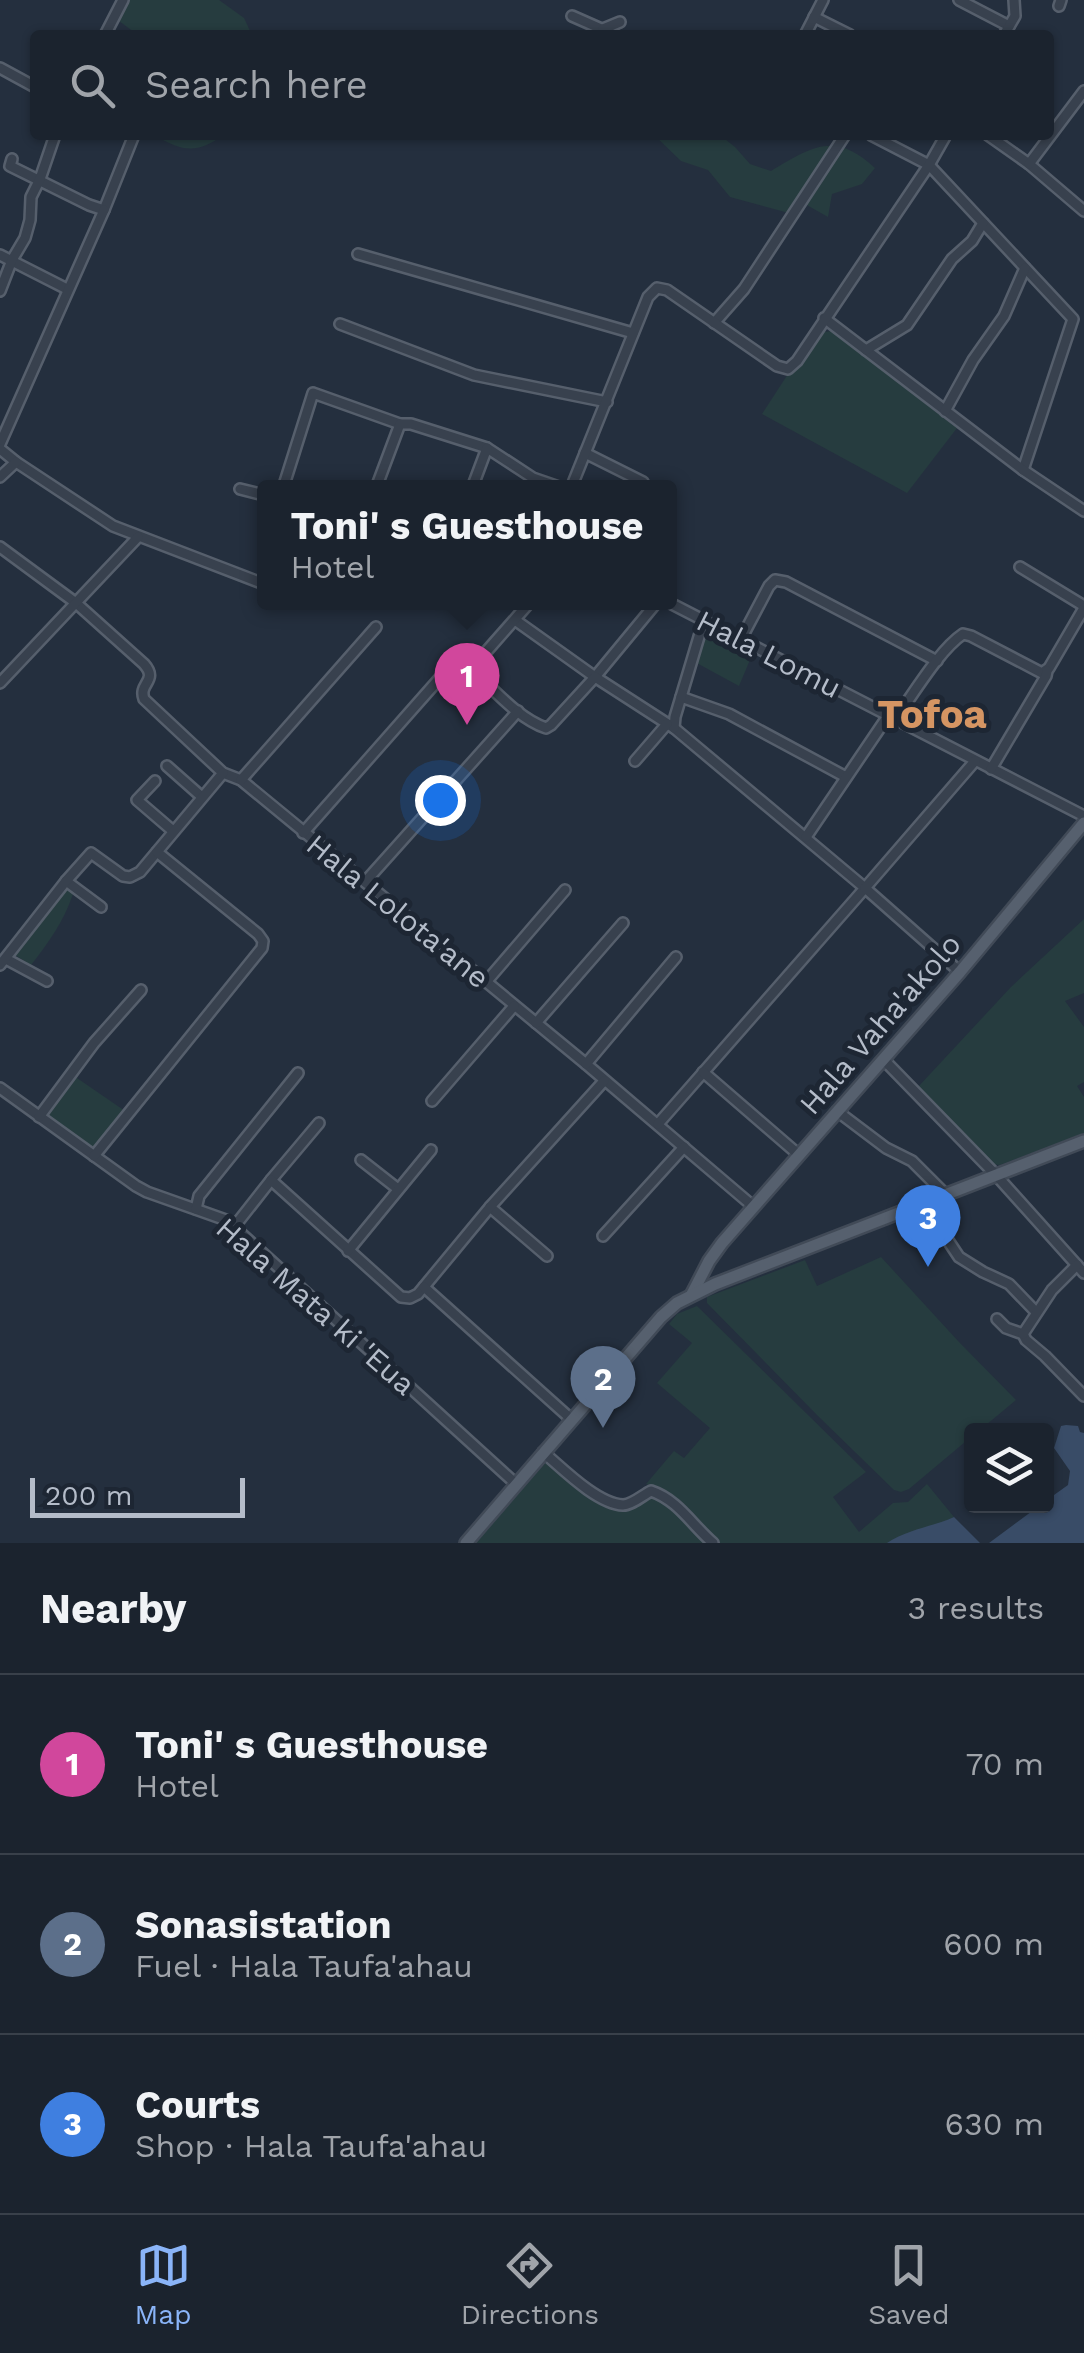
<!DOCTYPE html>
<meta charset="utf-8">
<style>
:root{--surface:#1b232e;--page:#242b36;--text:#f1f3f6;--muted:#a0a4aa;--line:#39404a;--accent:#8ab4f8}
body{margin:0;font-family:"Work Sans",sans-serif;background:var(--page);color:var(--text)}
.controls{position:absolute;right:30px;bottom:30px;display:grid;overflow:hidden;border-radius:10px;box-shadow:0 2px 8px #0004}
.controls button{width:90px;height:90px;display:grid;place-items:center;padding:0;border:0;border-bottom:2px solid var(--line);background:var(--surface);color:var(--text);font:50px sans-serif}
.scale{position:absolute;left:30px;bottom:25px;width:215px;box-sizing:border-box;padding-left:10px;border:5px solid #b4bcc9;border-top:0;font-size:28px;line-height:35px;white-space:nowrap;color:#b4bcc9;-webkit-text-stroke:8px #1d2633;paint-order:stroke}
.you{position:absolute;left:440px;top:800px;width:35px;height:35px;margin:-25px;border:8px solid #fff;border-radius:50%;background:#1a73e8;box-shadow:0 0 0 15px #1a73e833}
.badge{display:grid;place-items:center;width:65px;height:65px;border-radius:50%;background:var(--accent);color:#fff;font-size:32px;font-weight:700}
.pin{position:absolute;translate:-50% -82px;filter:drop-shadow(0 2px 5px #0008)}
.pin::after{content:'';position:absolute;top:52px;width:35px;height:30px;background:inherit;clip-path:polygon(0 0,100% 0,50% 100%)}
.popup{position:absolute;left:257px;top:480px;width:420px;height:130px;box-sizing:border-box;display:grid;place-content:center;border-radius:10px;background:var(--surface);filter:drop-shadow(0 2px 8px #0005);font-size:32px;white-space:nowrap;color:var(--muted)}
.popup b{font-size:38px;color:var(--text)}
.popup::after{content:'';position:absolute;left:50%;top:100%;margin-left:-20px;border:20px solid transparent;border-top-color:var(--surface)}
.list{margin:0;padding:0;list-style:none}
h2{display:flex;justify-content:space-between;align-items:center;height:130px;margin:0;padding:0 40px;font-size:42px}
h2 small{font-size:32px;font-weight:400;color:var(--muted)}
.list li{display:grid;grid-template-columns:65px 1fr auto;gap:30px;align-items:center;box-sizing:border-box;height:180px;padding:0 40px;border-top:2px solid var(--line)}
.list b{display:block;font-size:38px;white-space:nowrap}
.list p{margin:0;font-size:32px;white-space:nowrap;color:var(--muted)}
.list em{font-size:32px;font-style:normal;color:var(--muted)}
.icon{flex:none;width:55px;height:55px;fill:none;stroke:currentColor;stroke-width:2;stroke-linecap:round;stroke-linejoin:round}
.map{position:relative;flex:none;width:1084px;height:1543px;overflow:hidden}
.search{position:absolute;background:var(--surface);box-shadow:0 2px 8px #0004;left:30px;right:30px;top:30px;height:110px;display:flex;align-items:center;gap:25px;box-sizing:border-box;padding:0 35px;border-radius:10px;color:var(--muted);font-size:38px}
.sheet{height:670px;background:var(--surface)}
nav{display:flex;justify-content:space-around;align-items:center;box-sizing:border-box;height:140px;border-top:2px solid var(--line);background:var(--surface);font-size:28px;color:var(--muted)}
nav a{display:grid;justify-items:center;gap:5px}
nav .on{color:var(--accent)}
.map>svg:first-child{display:block}
.green{fill:#263c3f}
.water{fill:#394c67}
.lines{fill:none;stroke-linecap:round;stroke-linejoin:round}
.minor-casing{stroke:#565f6c;stroke-width:14}
.major-casing{stroke:#414a57;stroke-width:16}
.minor{stroke:#38414e;stroke-width:9}
.major{stroke:#56606e;stroke-width:11}
.labels{text-anchor:middle;dominant-baseline:central;stroke-width:10;stroke-linejoin:round;paint-order:stroke}
.street-label{font-size:30px;fill:#b4bcc9;stroke:#1d2633}
.district-label{font-size:40px;font-weight:bold;fill:#d59563;stroke:#1d2633}
</style>
<div class="map">
<svg width="1084" height="1543" viewBox="0 0 1084 1543">
<rect width="100%" height="100%" fill="#242f3e"/>
<g class="green">
<path d="M125,0H219L244,18L252,35H138L115,18Z"/>
<path d="M154,135H224C196,154 183,152 154,135Z"/>
<path d="M654,135H720L735,147L750,164L771,171C813,146 835,131 875,168L862,184L832,194L828,217L805,204L796,215L730,197L708,170L681,161Z"/>
<path d="M831,331L957,428L907,493L762,414L788,374L796,371L819,333Z"/>
<path d="M704,624L755,648L739,686L693,661Z"/>
<path d="M66,887L73,894C64,921 49,942 31,965L15,955V951Z"/>
<path d="M1084,919V993L1065,1001L1084,1027V1082L1077,1086L1084,1097V1133L1000,1165L991,1164L918,1087L1011,987Z"/>
<path d="M74,1076L125,1111L97,1147L92,1148L46,1117V1113Z"/>
<path d="M881,1257L959,1342L1016,1400L980,1430H972L971,1437L909,1489L901,1492L894,1490L817,1415L707,1303V1297L805,1260L817,1286Z"/>
<path d="M697,1306L866,1472L833,1497L859,1532L893,1503L908,1502L927,1484L954,1517L940,1524L934,1543H720C691,1515 687,1495 646,1484L674,1451L684,1458L710,1428L657,1383L692,1343L669,1324L677,1314Z"/>
<path d="M548,1460C565,1474 599,1509 622,1508C632,1508 643,1500 651,1495L663,1498L709,1543H476Z"/>
</g>
<g class="water">
<path d="M1066,1425L1078,1426L1080,1432L1084,1433V1543H989L1039,1506H1046L1047,1500L1068,1485L1070,1471L1054,1448L1061,1426Z"/>
<path d="M954,1517L980,1543H887C908,1529 932,1527 954,1517Z"/>
</g>
<g class="lines">
<g class="minor-casing">
<g id="minor">
<path d="M959,0L1009,26"/>
<path d="M1059,6L1061,0"/>
<path d="M572,16L615,35"/>
<path d="M814,17L850,35"/>
<path d="M603,29L620,22"/>
<path d="M105,35L123,0"/>
<path d="M805,35L823,0"/>
<path d="M1004,35L1015,16L1014,0"/>
<path d="M0,68L35,87"/>
<path d="M871,135L929,165L1073,319L1023,470"/>
<path d="M988,135L1029,164L1084,211"/>
<path d="M12,159L10,166L89,205L104,210L134,135"/>
<path d="M1029,164L1084,91"/>
<path d="M358,254L633,333"/>
<path d="M0,255L67,289"/>
<path d="M0,291L12,260L25,238L30,220L31,197L40,179L55,135"/>
<path d="M824,318L1023,470L1084,511"/>
<path d="M714,323L744,289L845,135"/>
<path d="M340,324L474,375L607,402"/>
<path d="M866,350L907,325L952,259L972,241L983,223"/>
<path d="M945,411L973,360L1004,316L1025,268"/>
<path d="M0,444L104,210"/>
<path d="M0,449L16,462L113,526L264,584"/>
<path d="M585,453L643,482"/>
<path d="M0,477L16,462"/>
<path d="M283,488L313,393L400,424"/>
<path d="M376,488L400,424H411L487,448L533,478L562,488"/>
<path d="M472,488L487,448"/>
<path d="M571,488L648,297L657,288L667,290L777,366L788,369L797,361L929,165L946,135"/>
<path d="M240,489L264,495"/>
<path d="M0,547L76,603L144,664C159,681 138,683 144,699L223,773L241,780L586,1064L754,1207"/>
<path d="M1020,567L1084,606"/>
<path d="M668,602L1084,816"/>
<path d="M515,620L595,677L657,602"/>
<path d="M741,639L769,586L775,580L786,582L937,661"/>
<path d="M471,669C493,688 517,718 546,728L551,725L595,677L674,728L865,888L658,1124"/>
<path d="M0,683L138,537"/>
<path d="M681,697L729,714L846,777"/>
<path d="M895,719C913,695 939,650 963,634L971,636L1042,673L1049,668L1084,608"/>
<path d="M674,728L675,717L704,620"/>
<path d="M635,761L667,724"/>
<path d="M167,766L202,797"/>
<path d="M991,769L1046,676L1047,671"/>
<path d="M241,780L376,627"/>
<path d="M155,781L137,800L173,831"/>
<path d="M303,833L447,670L459,664L471,669L530,602"/>
<path d="M806,837L888,716"/>
<path d="M66,881L101,907"/>
<path d="M365,882L518,711"/>
<path d="M6,959L47,981"/>
<path d="M0,965L66,881L91,853L123,876L130,877L140,872L223,773"/>
<path d="M960,972L865,888L975,761"/>
<path d="M486,982L565,890"/>
<path d="M536,1023L623,923"/>
<path d="M883,1059L996,1175L1084,1273"/>
<path d="M586,1064L676,957"/>
<path d="M703,1072L799,1155"/>
<path d="M0,1088L136,1186L147,1192L226,1220L234,1227L516,1484"/>
<path d="M432,1101L514,1006"/>
<path d="M837,1111L886,1148L912,1161L946,1195"/>
<path d="M39,1117L94,1043L141,990"/>
<path d="M94,1156L262,948L263,941L258,934L157,852"/>
<path d="M361,1160L398,1189"/>
<path d="M271,1180L319,1123"/>
<path d="M932,1200L945,1236L959,1257L983,1272L1009,1284L1036,1312"/>
<path d="M490,1207L547,1256"/>
<path d="M196,1209L199,1196L298,1073"/>
<path d="M234,1227L271,1180L401,1297L410,1298L418,1294L490,1207L604,1081"/>
<path d="M603,1236L684,1147"/>
<path d="M348,1251L431,1150"/>
<path d="M424,1287L571,1419"/>
<path d="M997,1319L1006,1328L1023,1334L1026,1340L1045,1356L1084,1396"/>
<path d="M1023,1334L1052,1290L1077,1265"/>
<path d="M543,1452C562,1468 597,1504 623,1505C632,1505 643,1495 651,1491C678,1500 692,1525 713,1543"/>
</g>
</g>
<g class="major-casing">
<g id="major">
<path d="M692,1294L709,1261L722,1243L960,972L1084,823"/>
<path d="M466,1543L661,1317L677,1303L715,1284L1084,1141"/>
</g>
</g>
<use href="#minor" class="minor"/>
<use href="#major" class="major"/>
</g>
<g class="labels">
<g class="street-label">
<text transform="translate(769 654) rotate(27)">Hala Lomu</text>
<text transform="translate(398 911) rotate(39)">Hala Lolota'ane</text>
<text transform="translate(880 1024) rotate(-49)">Hala Vaha'akolo</text>
<text transform="translate(316 1306) rotate(41)">Hala Mata ki 'Eua</text>
</g>
<g class="district-label">
<text x="932" y="714">Tofoa</text>
</g>
</g>
</svg>
<div class="controls">
<button><svg class="icon" aria-label="layers" viewBox="0 0 24 24"><path d="M12 4l9 5-9 5-9-5zM3 14l9 5 9-5"/></svg></button>
</div>
<div class="scale">200 m</div>
<div class="you"></div>
<div class="pin badge" style="left:467px;top:725px;background:#d1479c">1</div>
<div class="popup"><b>Toni' s Guesthouse</b>Hotel</div>
<div class="pin badge" style="left:603px;top:1428px;background:#5c6f8a">2</div>
<div class="pin badge" style="left:928px;top:1267px;background:#3f7fe0">3</div>
<div class="search"><svg class="icon" aria-label="search" viewBox="0 0 24 24"><circle cx="10" cy="10" r="6"/><path d="M15 15l6 6"/></svg>Search here</div>
</div>
<section class="sheet">
<h2>Nearby<small>3 results</small></h2>
<ul class="list">
<li><span class="badge" style="background:#d1479c">1</span><div><b>Toni' s Guesthouse</b><p>Hotel</p></div><em>70 m</em></li>
<li><span class="badge" style="background:#5c6f8a">2</span><div><b>Sonasistation</b><p>Fuel · Hala Taufa'ahau</p></div><em>600 m</em></li>
<li><span class="badge" style="background:#3f7fe0">3</span><div><b>Courts</b><p>Shop · Hala Taufa'ahau</p></div><em>630 m</em></li>
</ul>
</section>
<nav>
<a class="on"><svg class="icon" aria-label="map" viewBox="0 0 24 24"><path d="M3 6l6-2 6 2 6-2v14l-6 2-6-2-6 2zM9 4v14M15 6v14"/></svg>Map</a>
<a><svg class="icon" aria-label="directions" viewBox="0 0 24 24"><path d="M12 3l9 9-9 9-9-9zM9 14v-3h6M13 9l2 2-2 2"/></svg>Directions</a>
<a><svg class="icon" aria-label="saved" viewBox="0 0 24 24"><path d="M7 4h10v16l-5-4-5 4z"/></svg>Saved</a>
</nav>
